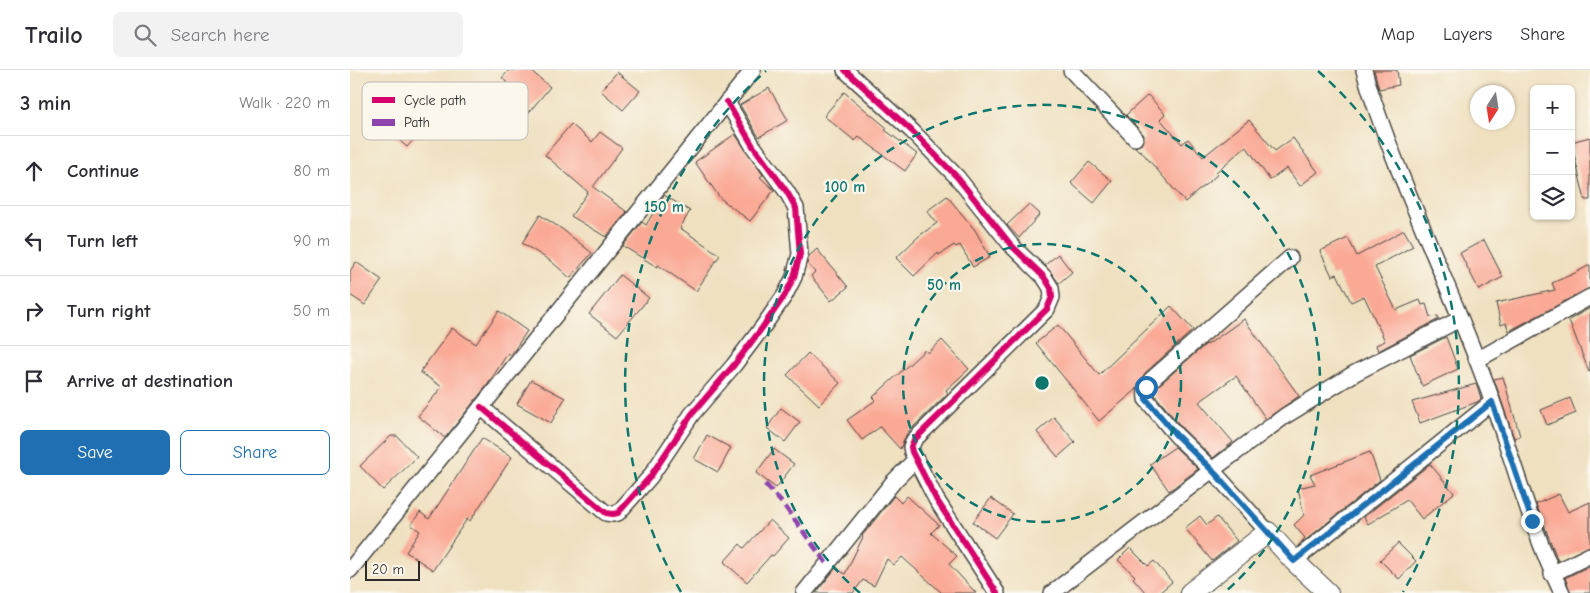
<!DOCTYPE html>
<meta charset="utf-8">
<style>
:root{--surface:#fff;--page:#f2f2f3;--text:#2b2b33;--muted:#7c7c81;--line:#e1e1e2;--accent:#1f6fb2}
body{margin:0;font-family:"Comic Neue",sans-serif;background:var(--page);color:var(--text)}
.controls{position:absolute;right:15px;top:15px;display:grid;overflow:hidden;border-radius:8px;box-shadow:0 1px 4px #0004}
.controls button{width:45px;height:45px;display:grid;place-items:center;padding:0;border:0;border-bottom:1px solid var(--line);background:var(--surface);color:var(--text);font:25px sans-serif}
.compass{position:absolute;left:1120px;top:15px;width:45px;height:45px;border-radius:50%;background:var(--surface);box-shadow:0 1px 4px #0004;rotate:192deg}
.scale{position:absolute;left:15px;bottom:12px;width:55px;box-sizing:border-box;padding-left:5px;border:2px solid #2b2b2b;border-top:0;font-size:14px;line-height:18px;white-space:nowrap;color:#2b2b2b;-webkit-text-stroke:4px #fbf7ec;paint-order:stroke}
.stop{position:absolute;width:15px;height:15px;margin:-11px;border:4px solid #1f6fb2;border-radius:50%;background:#fff}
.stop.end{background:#1f6fb2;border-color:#fff;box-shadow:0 1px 5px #0008}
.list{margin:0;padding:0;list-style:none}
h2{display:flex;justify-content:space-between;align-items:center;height:65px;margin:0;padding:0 20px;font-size:21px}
h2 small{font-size:16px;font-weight:400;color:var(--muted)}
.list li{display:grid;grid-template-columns:32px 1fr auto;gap:15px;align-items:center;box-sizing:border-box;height:70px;padding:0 20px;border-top:1px solid var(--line)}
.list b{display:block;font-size:19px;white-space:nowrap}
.list em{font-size:16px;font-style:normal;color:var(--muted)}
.actions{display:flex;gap:10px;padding:15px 20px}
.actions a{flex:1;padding:11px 0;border:1px solid var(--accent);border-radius:8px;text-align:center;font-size:18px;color:var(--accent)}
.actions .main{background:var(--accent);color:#fff}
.icon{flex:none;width:28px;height:28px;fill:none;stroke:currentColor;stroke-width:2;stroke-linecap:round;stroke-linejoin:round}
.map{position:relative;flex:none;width:1240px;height:523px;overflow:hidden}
header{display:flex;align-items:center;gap:30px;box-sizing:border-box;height:70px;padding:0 25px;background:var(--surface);border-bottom:1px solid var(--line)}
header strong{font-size:24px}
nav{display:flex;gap:28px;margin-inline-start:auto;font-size:18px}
.search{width:350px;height:45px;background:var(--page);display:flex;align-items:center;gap:12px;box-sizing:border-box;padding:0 18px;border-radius:8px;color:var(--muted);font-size:19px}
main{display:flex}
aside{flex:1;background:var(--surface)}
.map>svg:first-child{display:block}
.building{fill:#faa995}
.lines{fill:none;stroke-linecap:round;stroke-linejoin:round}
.minor-casing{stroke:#484641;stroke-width:18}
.tertiary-casing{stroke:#484641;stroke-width:22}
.minor{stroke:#fff;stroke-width:15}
.tertiary{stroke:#fff;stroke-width:20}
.quiet{stroke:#8e44ad;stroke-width:5;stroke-dasharray:10 5;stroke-linecap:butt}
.cycleway-casing{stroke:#fbf7ec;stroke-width:9}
.cycleway{stroke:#d6006c;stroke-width:6}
.route{stroke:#1f6fb2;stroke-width:6}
.ring{fill:none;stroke:#0f766e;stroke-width:2.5;stroke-dasharray:9 6}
.key{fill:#fbf7ec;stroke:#bdbab2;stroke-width:1}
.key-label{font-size:14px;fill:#2b2b2b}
.centre{fill:#0f766e;stroke:#fbf7ec;stroke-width:2.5}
.ring-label{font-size:15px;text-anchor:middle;font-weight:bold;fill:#0f766e;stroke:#fbf7ec;stroke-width:4.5;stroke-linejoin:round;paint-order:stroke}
</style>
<header>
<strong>Trailo</strong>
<div class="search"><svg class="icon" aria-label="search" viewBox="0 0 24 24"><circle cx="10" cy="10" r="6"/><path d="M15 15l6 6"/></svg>Search here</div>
<nav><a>Map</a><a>Layers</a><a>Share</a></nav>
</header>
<main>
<aside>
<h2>3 min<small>Walk · 220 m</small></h2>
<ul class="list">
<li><svg class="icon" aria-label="ahead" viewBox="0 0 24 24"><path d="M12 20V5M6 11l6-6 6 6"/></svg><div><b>Continue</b></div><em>80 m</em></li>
<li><svg class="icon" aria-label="left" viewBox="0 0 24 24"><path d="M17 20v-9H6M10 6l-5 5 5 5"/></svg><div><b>Turn left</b></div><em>90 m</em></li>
<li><svg class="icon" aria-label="right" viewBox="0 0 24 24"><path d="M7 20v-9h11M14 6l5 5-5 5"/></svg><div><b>Turn right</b></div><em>50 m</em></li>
<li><svg class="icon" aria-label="arrive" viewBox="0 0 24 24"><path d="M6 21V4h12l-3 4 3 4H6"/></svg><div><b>Arrive at destination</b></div></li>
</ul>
<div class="actions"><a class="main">Save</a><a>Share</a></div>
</aside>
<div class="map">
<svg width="1240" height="523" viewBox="0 0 1240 523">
<rect width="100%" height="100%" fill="#fbf7ec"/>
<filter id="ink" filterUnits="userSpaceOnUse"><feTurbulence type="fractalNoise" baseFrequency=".02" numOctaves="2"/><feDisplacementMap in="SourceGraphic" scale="10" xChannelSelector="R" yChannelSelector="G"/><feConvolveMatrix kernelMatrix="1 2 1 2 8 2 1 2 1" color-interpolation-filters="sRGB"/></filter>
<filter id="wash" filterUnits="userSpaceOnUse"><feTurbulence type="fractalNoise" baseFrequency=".0096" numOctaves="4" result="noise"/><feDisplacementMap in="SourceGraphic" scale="20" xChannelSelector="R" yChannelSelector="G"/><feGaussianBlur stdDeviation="1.12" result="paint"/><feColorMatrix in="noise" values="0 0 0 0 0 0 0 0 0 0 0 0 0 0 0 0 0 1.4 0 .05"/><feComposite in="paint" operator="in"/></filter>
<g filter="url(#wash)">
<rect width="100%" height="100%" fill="#efe0c0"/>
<g id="blocks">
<g class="building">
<path d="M159,0H180L200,17L165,59L141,39L161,16L152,8Z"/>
<path d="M1024,0H1047L1049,15L1029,19Z"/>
<path d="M267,2L290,21L273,40L251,21Z"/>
<path d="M419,18L438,50L409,67L390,35Z"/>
<path d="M494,22L537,58L535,60L567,84L555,101L509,67L505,71L474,46Z"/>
<path d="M798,25L815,44L810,49L832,74L838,69L853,87L899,50L925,81L943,68L968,102L950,116L937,98L920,110L896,76L866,102L868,104L835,132L790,80L789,81L785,77L792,74L794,70V65L776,45Z"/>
<path d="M59,34L79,52L57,77L36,59Z"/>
<path d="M221,54L242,72L250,62L272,78L243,117L277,142L256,167L221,146L238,122L195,85Z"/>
<path d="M385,64L413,105L410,107L424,120L400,151L370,128L345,92Z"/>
<path d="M1240,67V130H1235L1221,72Z"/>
<path d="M739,92L762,111L744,133L721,113Z"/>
<path d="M314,125L340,141L330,158L370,185L346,221L308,195L307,197L273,176L292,152L296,155Z"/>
<path d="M597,126L625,160L640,187L623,197L610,175L606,177L604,175L589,185L588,183L564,206L546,188L569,166L587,153L577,141Z"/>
<path d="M679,134L690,144L669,168L657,155Z"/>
<path d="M190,145L212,159L242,183L220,208L202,192L172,173Z"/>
<path d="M1054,160L1063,176L1025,197L1046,240L1070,230L1072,235L1076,234L1080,247L1088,246L1089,249L1028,281L1026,275L1035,271L1014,226L1001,232L987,204L982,206L970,181L998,168L1007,186Z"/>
<path d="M1134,170L1153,207L1129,220L1110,183Z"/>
<path d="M467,179L498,217L481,231L461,206L465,202L457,193L459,186Z"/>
<path d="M708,184L722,202L709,213L695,195Z"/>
<path d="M6,192L32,210L15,235L0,225V201Z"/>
<path d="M1240,195V218L1159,261L1156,253L1151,255L1146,233L1205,220L1202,213L1225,203Z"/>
<path d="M270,205L299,228L267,266L239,244Z"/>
<path d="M821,236L843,260L795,303L789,313L786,320L749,351L686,273L708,255L749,305Z"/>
<path d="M1240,238V302H1239L1219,250Z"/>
<path d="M149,241L177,261L161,285L158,283L138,314L95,368L68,346L92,317L70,302L102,258L126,274Z"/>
<path d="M894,249L949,326L916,349L886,306L849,332L883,372L863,388L833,359L805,325V321L808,316L856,274L857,275Z"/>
<path d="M1096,267L1108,299L1072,316L1060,285Z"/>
<path d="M592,270L619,299L596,320L598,323L557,363L550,379L530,357L512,370L497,350L526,330L523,327L575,280L578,283Z"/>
<path d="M458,283L490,313L469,335L437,305Z"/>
<path d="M1153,307L1170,366L1164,368L1144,309Z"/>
<path d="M181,310L215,328L201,353L167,334Z"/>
<path d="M1126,314L1131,329L1127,332L1070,353L1062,332Z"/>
<path d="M1220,328L1226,343L1197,355L1191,340Z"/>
<path d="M431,338L450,352L435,372L417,358Z"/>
<path d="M704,347L725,372L708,387L687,362Z"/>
<path d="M357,365L381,378L368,402L344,389Z"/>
<path d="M41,366H47L67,387L33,420L10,396Z"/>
<path d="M132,368L162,387L120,451L117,449L83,500L56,482L70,461L61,455L70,442L79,449Z"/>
<path d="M825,377L848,399L819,421L800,394Z"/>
<path d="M424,379L444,394L426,418L406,403Z"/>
<path d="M1020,382L1030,410L947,477L955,468L944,455L954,445L948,418L965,414L960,405Z"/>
<path d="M1080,394L1104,423L1072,449L1057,430L1018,454L1014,447Z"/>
<path d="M1209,424L1218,442L1240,432V476L1208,491L1186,434Z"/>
<path d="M544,426L551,433L557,426L589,455L581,463L607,486L599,494L626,523H592L552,487L544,495L537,489L524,516L513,510L503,523H466L486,498L495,504L513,467L512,466Z"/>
<path d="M641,428L663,444L645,468L623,452Z"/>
<path d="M850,446L857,455L867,447L887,471L862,491L835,458Z"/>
<path d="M420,450L439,468L423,486L421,485L397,512L374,492L390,474L394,478Z"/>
<path d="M1048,473L1066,491L1049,509L1030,490Z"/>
<path d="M780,478L798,496L804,491L822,512L809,523H796L783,508L785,506L768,490Z"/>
<path d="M1239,496L1240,499V523H1221L1215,508Z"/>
</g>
</g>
</g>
<g filter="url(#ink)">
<use href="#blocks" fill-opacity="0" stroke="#484641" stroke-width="1"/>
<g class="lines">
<g class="minor-casing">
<g id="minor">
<path d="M495,0L562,61L607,107L661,175L694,207L701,218L702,227L697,239L564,370L561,377L562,382L586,429L647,523"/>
<path d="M721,0L785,68"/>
<path d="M1014,0C1023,34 1036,67 1049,100C1076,168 1106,234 1132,303C1160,376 1178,453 1212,523"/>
<path d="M1127,290L1240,227"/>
<path d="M131,337L256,443L263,444L268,443L300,407L342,344L384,295L412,258L435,225L444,207L450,184L446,138L437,122L403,76L377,32"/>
<path d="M918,462L862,400L826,365L796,329C795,320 796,317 801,310L940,188"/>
<path d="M944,491L1142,332"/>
<path d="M0,500L403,0"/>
<path d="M1202,504L1240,485"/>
<path d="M454,523L544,411L565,390"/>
<path d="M702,523L862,400L935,346L1005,303L1110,249"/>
</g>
</g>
<g class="tertiary-casing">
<path id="tertiary" d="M840,523L918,462L944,491L978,523"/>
</g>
<use href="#minor" class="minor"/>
<use href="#tertiary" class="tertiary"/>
<path class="quiet" d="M415,414L434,435L477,494"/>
<g class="cycleway-casing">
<g id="cycleway">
<path d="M495,0L562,61L607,107L661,175L694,207L701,218L702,227L697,239L564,370L561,377L562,382L586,429L647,523"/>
<path d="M131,337L256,443L263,444L268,443L300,407L342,344L384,295L412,258L435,225L444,207L450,184L446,138L437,122L403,76L377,32"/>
</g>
</g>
<use href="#cycleway" class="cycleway"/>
</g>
</g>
<g class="lines" filter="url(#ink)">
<path class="route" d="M796,317L795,322L796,329L826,365L862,400L944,491L1142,332L1182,451"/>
</g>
<g class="ring">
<circle cx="692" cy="313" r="139"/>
<path d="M510 523A278 278 0 1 1 874 523"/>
<path d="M331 522A417 417 0 0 1 416 1M968 1A417 417 0 0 1 1053 522"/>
</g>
<rect x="12" y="12" width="166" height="58" rx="8" class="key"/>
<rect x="22" y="27" width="23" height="6" fill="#d6006c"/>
<rect x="22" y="49" width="23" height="7" fill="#8e44ad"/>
<g class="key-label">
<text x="54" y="35">Cycle path</text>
<text x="54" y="57">Path</text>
</g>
<circle cx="692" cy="313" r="8" class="centre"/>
<g class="ring-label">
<text x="495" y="122">100 m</text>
<text x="314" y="142">150 m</text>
<text x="594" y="220">50 m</text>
</g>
</svg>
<div class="controls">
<button>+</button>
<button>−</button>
<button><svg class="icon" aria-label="layers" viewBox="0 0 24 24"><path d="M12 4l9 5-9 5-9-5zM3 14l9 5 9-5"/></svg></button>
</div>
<svg class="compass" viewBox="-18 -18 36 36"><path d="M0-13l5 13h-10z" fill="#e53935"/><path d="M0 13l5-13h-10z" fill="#7c7c81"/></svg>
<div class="scale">20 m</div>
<div class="stop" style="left:796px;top:317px"></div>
<div class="stop end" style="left:1182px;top:451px"></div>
</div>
</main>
